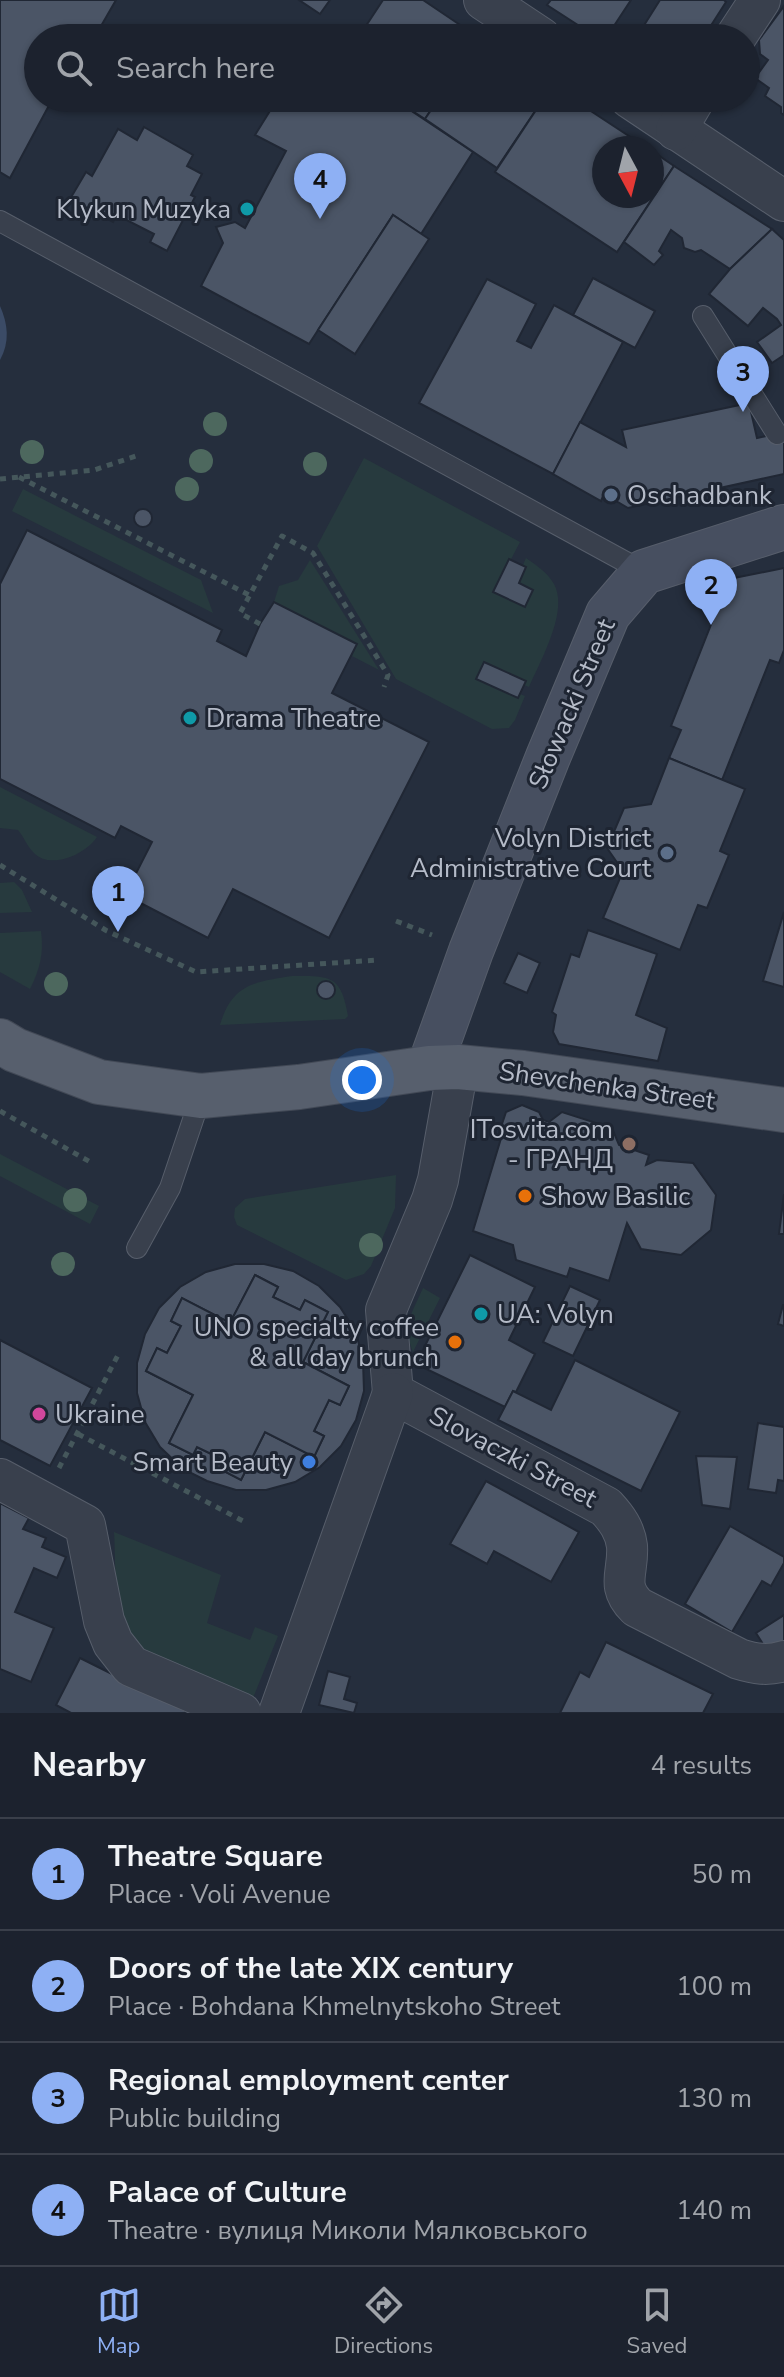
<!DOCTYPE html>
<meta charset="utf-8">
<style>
:root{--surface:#1c222e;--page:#292f3a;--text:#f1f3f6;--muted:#a0a4aa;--line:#3a3f4a;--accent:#8eb0f4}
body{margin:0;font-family:"Nunito Sans",sans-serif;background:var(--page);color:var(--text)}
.compass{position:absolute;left:592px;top:136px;width:72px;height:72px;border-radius:50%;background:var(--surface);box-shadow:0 2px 6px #0004;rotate:173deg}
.you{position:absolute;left:362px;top:1080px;width:28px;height:28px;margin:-20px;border:6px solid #fff;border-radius:50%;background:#1a73e8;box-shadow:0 0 0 12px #1a73e833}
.badge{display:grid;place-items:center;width:52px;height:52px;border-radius:50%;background:var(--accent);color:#111;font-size:26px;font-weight:700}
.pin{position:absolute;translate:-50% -66px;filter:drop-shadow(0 2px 4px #0008)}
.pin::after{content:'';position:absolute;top:42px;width:28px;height:24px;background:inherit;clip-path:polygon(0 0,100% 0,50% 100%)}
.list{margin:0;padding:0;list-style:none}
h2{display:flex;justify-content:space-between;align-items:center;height:104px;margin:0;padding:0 32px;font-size:34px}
h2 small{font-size:26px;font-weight:400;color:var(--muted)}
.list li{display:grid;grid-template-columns:52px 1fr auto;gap:24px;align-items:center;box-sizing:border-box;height:112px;padding:0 32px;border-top:2px solid var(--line)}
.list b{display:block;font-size:30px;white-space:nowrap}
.list p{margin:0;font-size:26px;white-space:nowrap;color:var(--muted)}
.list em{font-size:26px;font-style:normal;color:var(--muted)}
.icon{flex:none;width:44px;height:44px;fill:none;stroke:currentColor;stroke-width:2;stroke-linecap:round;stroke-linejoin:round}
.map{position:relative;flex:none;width:784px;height:1713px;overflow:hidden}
.search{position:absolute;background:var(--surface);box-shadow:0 2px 6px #0004;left:24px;right:24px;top:24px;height:88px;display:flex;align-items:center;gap:20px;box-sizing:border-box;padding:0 28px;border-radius:44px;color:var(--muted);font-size:30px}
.sheet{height:552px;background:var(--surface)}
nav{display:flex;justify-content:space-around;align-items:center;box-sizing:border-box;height:112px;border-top:2px solid var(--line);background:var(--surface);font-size:22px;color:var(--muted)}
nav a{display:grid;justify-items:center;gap:4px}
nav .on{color:var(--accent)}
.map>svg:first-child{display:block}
.green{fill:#273a3e}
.water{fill:#3b4b66}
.building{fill:#4b5566;stroke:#202734;stroke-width:2;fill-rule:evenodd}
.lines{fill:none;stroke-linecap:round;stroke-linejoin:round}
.lane-casing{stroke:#575e6b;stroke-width:22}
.street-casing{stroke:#575e6b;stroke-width:42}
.secondary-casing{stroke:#575e6b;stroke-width:46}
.primary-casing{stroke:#424956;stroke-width:46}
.path{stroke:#45575b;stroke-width:5;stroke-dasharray:6 6;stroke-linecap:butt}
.lane{stroke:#39404d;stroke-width:20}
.street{stroke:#39404d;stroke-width:40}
.secondary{stroke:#474f60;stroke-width:44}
.primary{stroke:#575f6d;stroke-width:44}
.tree{fill:#4d685e}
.culture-dot{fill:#0f9aa8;stroke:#1e2532;stroke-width:3}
.service-dot{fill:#5c6f8a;stroke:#1e2532;stroke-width:3}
.education-dot{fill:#8d6e63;stroke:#1e2532;stroke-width:3}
.food-dot{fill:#e8710a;stroke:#1e2532;stroke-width:3}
.hotel-dot{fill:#d1479c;stroke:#1e2532;stroke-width:3}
.shop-dot{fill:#3f7fe0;stroke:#1e2532;stroke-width:3}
.labels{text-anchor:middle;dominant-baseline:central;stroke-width:6;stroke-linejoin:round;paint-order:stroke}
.poi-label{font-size:26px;fill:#b5bbc8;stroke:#1e2532;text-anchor:end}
.street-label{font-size:26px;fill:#b5bbc8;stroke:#1e2532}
</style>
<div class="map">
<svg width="784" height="1713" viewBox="0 0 784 1713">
<rect width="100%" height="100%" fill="#252e3d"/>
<g class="green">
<path d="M364,458L520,542L494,592L525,607L533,590L519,583L526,567L523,565L526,558C536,565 547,572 554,584C569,611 540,661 529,687L524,685L525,681L484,662L476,679L517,698L520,694L525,696L515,720L509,728L492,729L396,679L317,546Z"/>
<path d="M23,489L201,580L213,613L12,511Z"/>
<path d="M310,560L379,670L352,656L357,644L274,602L279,586L298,580Z"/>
<path d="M0,787L97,837C86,854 50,871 33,852C27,846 24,837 18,830L0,828Z"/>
<path d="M14,882L22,890L32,912L0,913V883Z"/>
<path d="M41,931C44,953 40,969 30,989L0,972V933Z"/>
<path d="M292,976C331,976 341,975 348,1016L345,1019L220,1025C232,984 254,982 292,976Z"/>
<path d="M0,1154L99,1206L90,1224L0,1176Z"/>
<path d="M396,1175L395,1208L371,1266L364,1274L346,1280L237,1225L234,1217L235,1208L245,1199Z"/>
<path d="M423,1288L440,1298L413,1352C402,1325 412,1313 423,1288Z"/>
<path d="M114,1532L221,1575L207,1623L250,1640L255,1627L278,1636L251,1703L145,1651C138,1643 130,1636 125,1626C113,1602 116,1559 114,1532Z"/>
</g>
<path class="water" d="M0,306C8,324 10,342 0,360Z"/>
<g class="building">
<path d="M0,0H116L97,33L91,30L87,38H38V98H53L10,178L0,172Z"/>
<path d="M299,0H330L320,14Z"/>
<path d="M383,0H423L469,31L465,38H358Z"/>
<path d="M551,0H631L606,38H598L547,5Z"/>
<path d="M660,0H724L726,2L703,38H636Z"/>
<path d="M784,6V115L781,113V107L765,96L769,88L755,78L768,60L760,54L759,40Z"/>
<path d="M278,98H392L473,152L421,234L393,215L309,344L201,286L223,243L216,227L235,222L245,228L286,151L255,135Z"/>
<path d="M392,98H439L425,119Z"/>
<path d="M439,98H544L497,168L425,119Z"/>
<path d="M544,98H571L647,148H604V196H652V151L674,166L617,252L495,172Z"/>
<path d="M144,127L193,155L187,166L202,174L191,195L195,197L167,251L150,242L154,234L117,215L113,222L70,199L86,172L92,176L118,129L137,140Z"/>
<path d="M674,166L772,229L730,269L701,250L695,252L684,248L682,238L671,230L659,251L663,255L654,265L624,242Z"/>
<path d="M393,215L429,239L355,354L318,330Z"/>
<path d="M772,229L784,240V355L772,363L757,342L781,325L777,319L763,308L748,326L709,294L730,269Z"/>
<path d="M593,278L655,311L635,348L573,315Z"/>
<path d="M487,279L536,304L517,341L531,348L554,305L623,342L553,474L419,403Z"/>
<path d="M749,403L757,438L784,432V474L628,508L604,494L601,501L553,474L580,422L626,447L622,430Z"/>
<circle cx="143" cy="518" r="9"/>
<path d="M27,530L222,630L217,641L246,656L260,624L274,602L357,644L332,693L429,742L329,938L233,889L208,938L125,895L152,842L121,826L115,838L0,779V584Z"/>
<path d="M509,559L526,567L519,583L533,590L525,607L493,592Z"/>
<path d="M784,568V650L779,663L770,660L722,780L669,758L681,730L671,726L716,612L734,578Z"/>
<path d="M484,662L526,681L518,698L476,679Z"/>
<path d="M669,758L745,789L720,851L729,855L707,908L698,905L680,950L603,918L623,871L607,848L624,808L651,804Z"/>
<path d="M784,912V987L763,981Z"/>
<path d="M588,930L657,954L636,1015L667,1028L658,1061L559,1044L553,1032L556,1015L552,1012L571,954L579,957Z"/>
<path d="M518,953L540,963L527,993L504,983Z"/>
<circle cx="326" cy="990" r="9"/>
<path d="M522,1105L539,1112L543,1120L549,1122L562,1112L612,1128L619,1145L649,1155L646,1165L657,1160L693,1163L716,1195L711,1230L681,1255L641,1249L627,1223L609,1281L570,1268L567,1277L516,1260L513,1245L473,1231L502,1135L500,1130L506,1112Z"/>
<path d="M784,1194V1234H779Z"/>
<path d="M470,1255L535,1287L509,1340L535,1354L516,1392L513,1391L505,1407L416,1364Z"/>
<path d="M235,1264H264L293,1271L319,1286L340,1307L356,1332L363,1361L364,1391L356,1420L341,1446L320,1467L295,1482L266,1490H236L207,1481L183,1469L160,1447L145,1422L137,1393V1363L145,1334L159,1308L180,1287L206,1272ZM255,1275L278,1287L273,1297L300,1310L305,1300L328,1312L303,1362L349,1386L340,1405L329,1400L314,1431L324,1436L314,1457L265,1432L241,1480L220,1469L224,1460L197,1447L193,1455L169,1443L193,1395L146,1371L157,1348L167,1353L181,1326L171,1321L182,1298L230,1323Z"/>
<path d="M255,1275L278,1287L273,1297L300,1310L305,1300L328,1312L303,1362L349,1386L340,1405L329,1400L314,1431L324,1436L314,1457L265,1432L241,1480L220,1469L224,1460L197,1447L193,1455L169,1443L193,1395L146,1371L157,1348L167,1353L181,1326L171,1321L182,1298L230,1323Z"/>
<path d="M570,1286L600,1300L573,1356L543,1342Z"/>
<path d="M783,1305H784V1326L778,1324Z"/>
<path d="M0,1340L92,1388L50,1466L0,1440Z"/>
<path d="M575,1360L680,1412L641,1491L498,1420L513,1391L551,1410Z"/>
<path d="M758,1423L784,1427V1481L778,1480L776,1493L748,1489Z"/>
<path d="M696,1456L737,1457L730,1509L702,1505Z"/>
<path d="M486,1481L579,1532L551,1582L494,1551L487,1564L450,1544Z"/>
<path d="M0,1503L29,1518L23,1529L46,1538L42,1547L66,1557L57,1578L34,1568L15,1612L54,1628L31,1682L0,1669Z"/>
<path d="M730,1526L784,1557V1563L771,1586L762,1581L732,1632L685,1604Z"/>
<path d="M784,1615V1641L768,1652L756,1633Z"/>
<path d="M606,1642L713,1694L703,1713H560L580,1672L589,1677Z"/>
<path d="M80,1658L190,1713H71L56,1705Z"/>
<path d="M328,1671L350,1677L344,1699L357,1703L354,1713L319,1705Z"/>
</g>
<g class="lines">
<g class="lane-casing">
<g id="lane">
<path d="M0,221L644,572"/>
<path d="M703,316L777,434"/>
<path d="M137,1248L170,1188L201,1096"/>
</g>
</g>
<g class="street-casing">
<g id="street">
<path d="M484,0L541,38"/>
<path d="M735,38L760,0"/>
<path d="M630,98L784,201"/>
<path d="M676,130L695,98"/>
<path d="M458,1067L438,1180L432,1200L386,1310L393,1393L606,1507C617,1519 625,1530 627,1546C629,1573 615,1585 637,1607L739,1659C755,1664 768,1666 784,1661"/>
<path d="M0,1479L85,1525L104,1621L113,1643L131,1666L241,1713"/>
<path d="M279,1713L393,1393"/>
</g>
</g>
<g class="secondary-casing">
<path id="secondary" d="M429,1068L471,951L548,757L608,614L644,572L784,527"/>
</g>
<g class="primary-casing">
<path id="primary" d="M0,1041L15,1050L99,1082L201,1096L299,1087L429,1068L458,1067L523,1073L784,1110"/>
</g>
<g class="path">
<path d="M19,477L249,595"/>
<path d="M0,479L94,470L136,456"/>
<path d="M260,624L240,613L282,536L313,553L388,675L384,687"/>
<path d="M0,865L107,931L196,972L378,960"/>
<path d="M396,921L432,935"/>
<path d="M0,1111L92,1163"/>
<path d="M78,1434L243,1521"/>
<path d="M59,1468L118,1355"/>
</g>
<use href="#lane" class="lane"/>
<use href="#street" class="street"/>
<use href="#secondary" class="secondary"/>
<use href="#primary" class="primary"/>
</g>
<g class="tree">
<circle cx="215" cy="424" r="12"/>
<circle cx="32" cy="452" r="12"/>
<circle cx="201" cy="461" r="12"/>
<circle cx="315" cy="464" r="12"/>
<circle cx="187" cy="489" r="12"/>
<circle cx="56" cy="984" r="12"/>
<circle cx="75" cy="1200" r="12"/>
<circle cx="371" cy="1245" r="12"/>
<circle cx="63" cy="1264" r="12"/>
</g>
<g class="culture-dot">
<circle cx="247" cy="209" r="8"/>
<circle cx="190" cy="718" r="8"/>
<circle cx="481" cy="1314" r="8"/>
</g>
<g class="service-dot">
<circle cx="611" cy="495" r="8"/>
<circle cx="667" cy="853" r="8"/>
</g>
<circle class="education-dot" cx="629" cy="1144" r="8"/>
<g class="food-dot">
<circle cx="525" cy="1196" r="8"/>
<circle cx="455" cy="1342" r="8"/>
</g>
<circle class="hotel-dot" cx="39" cy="1414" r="8"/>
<circle class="shop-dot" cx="309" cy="1462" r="8"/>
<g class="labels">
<g class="poi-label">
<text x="231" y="209">Klykun Muzyka</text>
<text x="627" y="495" text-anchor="start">Oschadbank</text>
<text x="206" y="718" text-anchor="start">Drama Theatre</text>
<text x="651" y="838">Volyn District<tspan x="651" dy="30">Administrative Court</tspan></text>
<text x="613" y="1129">ITosvita.com<tspan x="613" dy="30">- ГРАНД</tspan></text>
<text x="541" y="1196" text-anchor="start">Show Basilic</text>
<text x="497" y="1314" text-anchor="start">UA: Volyn</text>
<text x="439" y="1327">UNO specialty coffee<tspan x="439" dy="30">&amp; all day brunch</tspan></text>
<text x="55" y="1414" text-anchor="start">Ukraine</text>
<text x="293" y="1462">Smart Beauty</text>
</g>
<g class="street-label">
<text transform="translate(572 704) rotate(-67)">Słowacki Street</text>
<text transform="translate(607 1086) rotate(8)">Shevchenka Street</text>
<text transform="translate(513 1457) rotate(28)">Slovaczki Street</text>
</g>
</g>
</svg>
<svg class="compass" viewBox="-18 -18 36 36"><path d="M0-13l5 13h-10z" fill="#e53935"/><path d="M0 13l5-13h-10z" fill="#a0a4aa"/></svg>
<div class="you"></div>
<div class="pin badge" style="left:118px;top:932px">1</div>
<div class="pin badge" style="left:711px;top:625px">2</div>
<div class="pin badge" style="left:743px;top:412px">3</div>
<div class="pin badge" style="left:320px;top:219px">4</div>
<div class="search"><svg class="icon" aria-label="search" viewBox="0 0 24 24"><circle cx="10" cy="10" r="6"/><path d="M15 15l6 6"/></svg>Search here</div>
</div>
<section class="sheet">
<h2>Nearby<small>4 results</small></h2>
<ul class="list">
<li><span class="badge">1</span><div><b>Theatre Square</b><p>Place · Voli Avenue</p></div><em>50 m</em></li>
<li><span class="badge">2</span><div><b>Doors of the late XIX century</b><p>Place · Bohdana Khmelnytskoho Street</p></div><em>100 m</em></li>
<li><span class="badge">3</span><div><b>Regional employment center</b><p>Public building</p></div><em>130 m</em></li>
<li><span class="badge">4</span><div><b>Palace of Culture</b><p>Theatre · вулиця Миколи Мялковського</p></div><em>140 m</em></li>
</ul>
</section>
<nav>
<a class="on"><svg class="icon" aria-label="map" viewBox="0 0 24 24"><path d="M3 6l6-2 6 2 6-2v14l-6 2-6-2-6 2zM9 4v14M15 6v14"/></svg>Map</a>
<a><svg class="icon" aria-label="directions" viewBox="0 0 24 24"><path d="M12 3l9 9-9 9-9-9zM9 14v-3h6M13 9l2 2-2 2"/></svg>Directions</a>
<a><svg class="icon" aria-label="saved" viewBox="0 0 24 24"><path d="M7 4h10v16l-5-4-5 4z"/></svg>Saved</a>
</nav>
